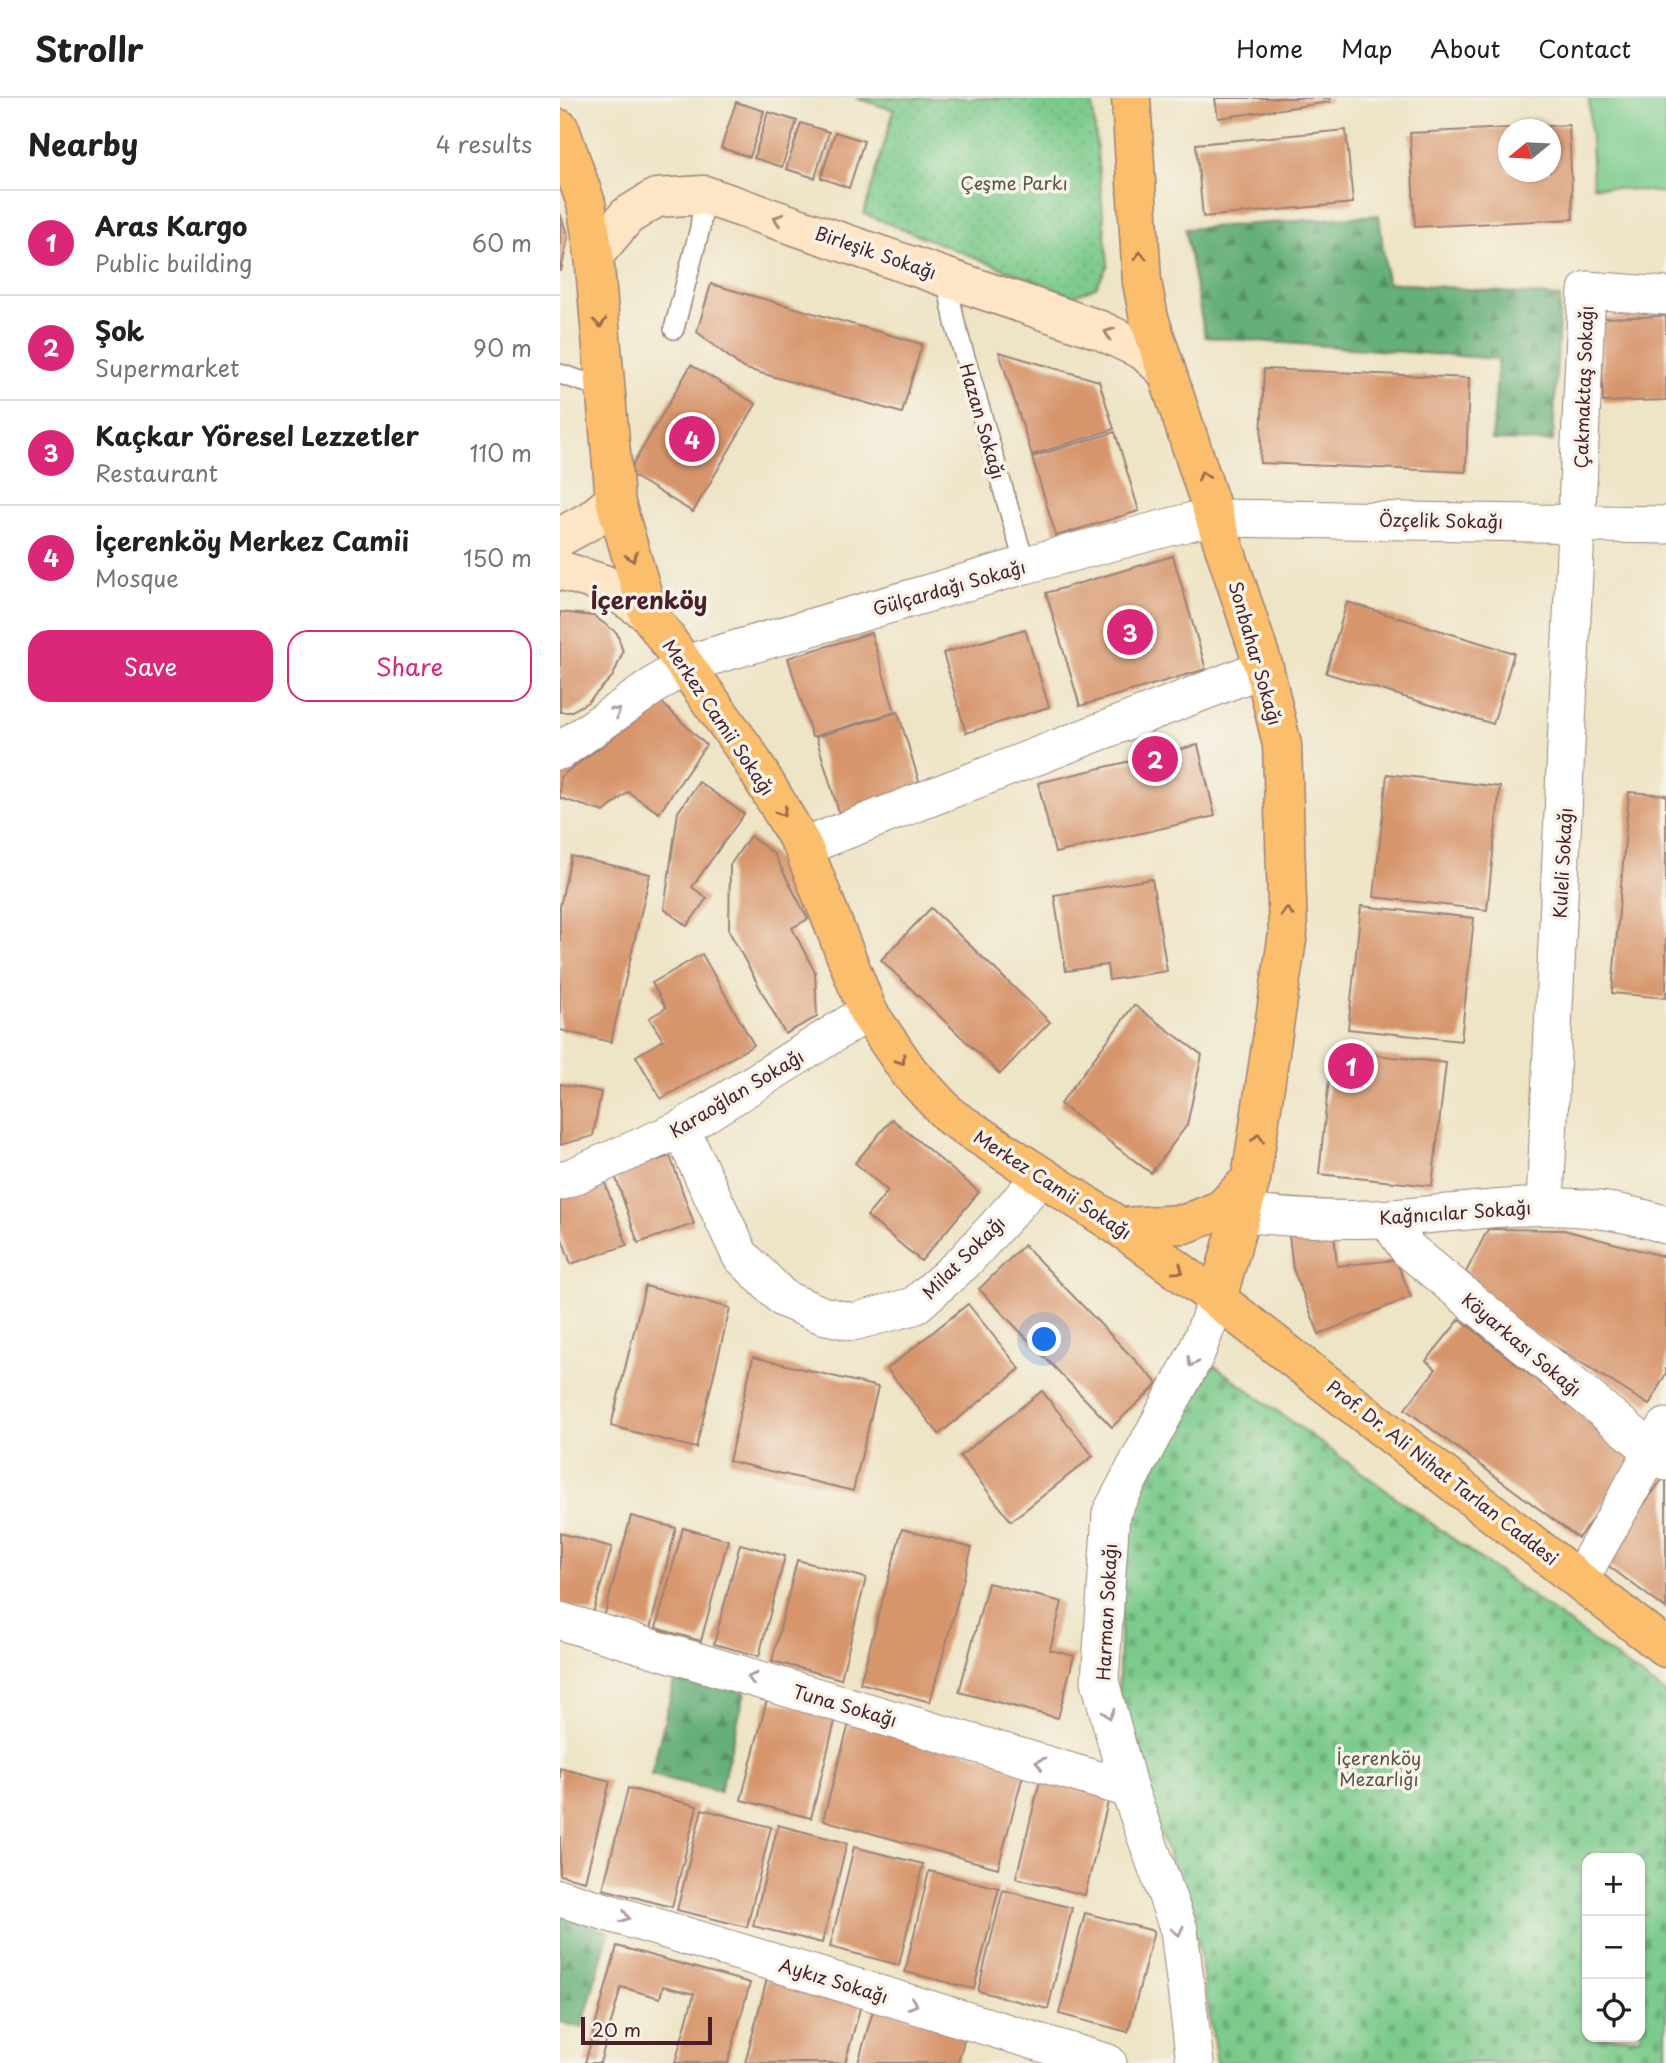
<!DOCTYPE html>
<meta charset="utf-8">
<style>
:root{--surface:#fff;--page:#f6f6f6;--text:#202124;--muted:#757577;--line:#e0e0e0;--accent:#db2777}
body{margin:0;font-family:"Playpen Sans",sans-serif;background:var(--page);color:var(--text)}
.controls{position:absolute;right:21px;bottom:21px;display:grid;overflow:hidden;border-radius:14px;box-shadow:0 2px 5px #0004}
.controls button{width:63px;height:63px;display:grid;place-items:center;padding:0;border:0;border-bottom:2px solid var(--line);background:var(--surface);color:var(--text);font:35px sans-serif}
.compass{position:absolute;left:938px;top:21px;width:63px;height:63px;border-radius:50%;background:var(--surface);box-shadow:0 2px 5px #0004;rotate:252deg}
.scale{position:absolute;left:21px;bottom:18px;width:131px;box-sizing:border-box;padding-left:7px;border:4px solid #4a1f2b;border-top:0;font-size:19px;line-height:24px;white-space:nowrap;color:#4a1f2b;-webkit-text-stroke:5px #f7f3e8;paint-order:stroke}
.you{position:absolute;left:485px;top:1242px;width:24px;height:24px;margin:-18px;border:5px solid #fff;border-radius:50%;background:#1a73e8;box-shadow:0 0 0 10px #1a73e833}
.badge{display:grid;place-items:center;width:46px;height:46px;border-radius:50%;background:var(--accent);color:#fff;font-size:23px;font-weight:700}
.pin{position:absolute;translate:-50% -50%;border:4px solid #fff;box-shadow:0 2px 7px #0006}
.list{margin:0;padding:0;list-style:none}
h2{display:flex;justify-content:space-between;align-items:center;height:91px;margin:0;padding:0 28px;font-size:30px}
h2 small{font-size:23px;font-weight:400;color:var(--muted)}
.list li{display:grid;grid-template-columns:46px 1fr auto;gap:21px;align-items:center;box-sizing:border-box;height:105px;padding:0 28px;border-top:2px solid var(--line)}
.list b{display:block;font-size:26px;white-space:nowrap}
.list p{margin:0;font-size:23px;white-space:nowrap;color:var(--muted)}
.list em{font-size:23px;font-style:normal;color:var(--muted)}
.actions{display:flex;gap:14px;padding:21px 28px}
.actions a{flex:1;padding:16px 0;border:2px solid var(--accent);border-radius:21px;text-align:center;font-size:24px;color:var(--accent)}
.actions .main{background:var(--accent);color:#fff}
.icon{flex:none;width:38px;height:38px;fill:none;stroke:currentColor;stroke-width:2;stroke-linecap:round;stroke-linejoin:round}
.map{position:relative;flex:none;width:1106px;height:1965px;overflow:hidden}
header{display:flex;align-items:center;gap:42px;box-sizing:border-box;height:98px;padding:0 35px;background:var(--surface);border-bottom:2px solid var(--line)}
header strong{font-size:33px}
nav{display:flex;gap:38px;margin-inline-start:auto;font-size:24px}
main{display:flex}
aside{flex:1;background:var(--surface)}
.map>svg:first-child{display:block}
.green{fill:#7ccb8c;stroke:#63755c;stroke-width:2}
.forest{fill:url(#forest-firs);stroke:#586752;stroke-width:2}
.cemetery{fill:url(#cemetery-stones);stroke:#63755c;stroke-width:2;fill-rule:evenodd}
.park{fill:url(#park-dots);stroke:#63755c;stroke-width:2}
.building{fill:#d7956c}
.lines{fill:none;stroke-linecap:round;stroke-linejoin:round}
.lane-casing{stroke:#9c8278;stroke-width:22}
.street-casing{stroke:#9c8278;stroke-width:39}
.secondary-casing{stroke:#9c8278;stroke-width:41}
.primary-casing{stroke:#9c8278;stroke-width:41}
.lane{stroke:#fff;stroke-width:19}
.street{stroke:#fff;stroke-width:37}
.secondary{stroke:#fde5c5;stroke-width:38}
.primary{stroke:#fabe6d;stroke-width:38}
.oneway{stroke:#a48278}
.oneway2{stroke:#996749}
.oneway3{stroke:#ae9aa0}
.labels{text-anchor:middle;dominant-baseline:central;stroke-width:7;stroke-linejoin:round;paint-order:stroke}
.park-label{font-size:18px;fill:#595348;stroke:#f7f3e8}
.street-label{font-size:18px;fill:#4a1f2b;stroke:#f7f3e8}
.district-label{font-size:24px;font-weight:bold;fill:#4a1f2b;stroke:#f7f3e8}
</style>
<header>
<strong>Strollr</strong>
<nav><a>Home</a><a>Map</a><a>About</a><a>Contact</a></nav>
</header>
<main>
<aside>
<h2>Nearby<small>4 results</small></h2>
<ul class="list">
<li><span class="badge">1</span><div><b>Aras Kargo</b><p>Public building</p></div><em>60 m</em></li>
<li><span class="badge">2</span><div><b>Şok</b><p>Supermarket</p></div><em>90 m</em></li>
<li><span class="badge">3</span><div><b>Kaçkar Yöresel Lezzetler</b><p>Restaurant</p></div><em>110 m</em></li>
<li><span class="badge">4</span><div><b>İçerenköy Merkez Camii</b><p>Mosque</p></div><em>150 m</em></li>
</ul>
<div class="actions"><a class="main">Save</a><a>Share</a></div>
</aside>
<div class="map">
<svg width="1106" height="1965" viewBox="0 0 1106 1965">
<defs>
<pattern id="forest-firs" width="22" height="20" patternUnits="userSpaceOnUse" patternTransform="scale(1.75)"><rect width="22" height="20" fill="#65af78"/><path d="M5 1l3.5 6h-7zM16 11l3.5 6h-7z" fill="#558e63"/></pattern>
<pattern id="cemetery-stones" width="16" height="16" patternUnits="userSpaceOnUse" patternTransform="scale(1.75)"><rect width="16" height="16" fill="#7ccb8c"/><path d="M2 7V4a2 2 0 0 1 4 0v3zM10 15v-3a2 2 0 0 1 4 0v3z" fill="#6dae79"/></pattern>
<pattern id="park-dots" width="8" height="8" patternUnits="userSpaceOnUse" patternTransform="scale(1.75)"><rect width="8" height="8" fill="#7ccb8c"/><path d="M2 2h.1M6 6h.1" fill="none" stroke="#6dae79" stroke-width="1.8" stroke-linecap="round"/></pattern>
</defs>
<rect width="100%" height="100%" fill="#f7f3e8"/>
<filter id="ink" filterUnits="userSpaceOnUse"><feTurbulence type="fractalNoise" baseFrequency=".0143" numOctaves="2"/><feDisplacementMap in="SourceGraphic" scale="14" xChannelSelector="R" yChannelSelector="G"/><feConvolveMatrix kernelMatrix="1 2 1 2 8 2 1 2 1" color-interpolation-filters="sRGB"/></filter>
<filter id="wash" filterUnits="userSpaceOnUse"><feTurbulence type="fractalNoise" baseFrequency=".00686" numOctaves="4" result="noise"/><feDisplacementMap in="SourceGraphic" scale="28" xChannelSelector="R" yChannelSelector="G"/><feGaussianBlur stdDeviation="1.57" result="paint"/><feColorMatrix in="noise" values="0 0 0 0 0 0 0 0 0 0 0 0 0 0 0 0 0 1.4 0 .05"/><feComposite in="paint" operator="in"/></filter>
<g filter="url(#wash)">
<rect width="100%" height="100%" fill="#eee4c6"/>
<path class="green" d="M1029,0H1106V95L1033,88Z"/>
<g class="forest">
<path d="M819,117L827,184L1000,199L993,344L932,342L938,261L645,239L625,131Z"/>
<path d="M116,1576L185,1594L160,1694L91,1677Z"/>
<path d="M0,1817L49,1834L22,1930L0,1924Z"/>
</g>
<path class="cemetery" d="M651,1265L1106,1596V1965H657L638,1846L558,1607L564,1425ZM1027,1760H1080V1939H1027Z"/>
<path class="park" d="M295,0H532L548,167L536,189L513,198L304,116L334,12Z"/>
<g id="blocks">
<g class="building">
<path d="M655,0H770V4L658,20Z"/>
<path d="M176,4L204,13L190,59L161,50Z"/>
<path d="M208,14L237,23L222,69L194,60Z"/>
<path d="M241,25L269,34L255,80L226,71Z"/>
<path d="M1009,27L1013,121L855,129L850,35L948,30V74H990V32L968,29Z"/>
<path d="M786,32L793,105L643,119L636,46Z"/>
<path d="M275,34L304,43L289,90L261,80Z"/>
<path d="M0,115L8,139L1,173H0Z"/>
<path d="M151,186L362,246L342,315L183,270L137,234Z"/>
<path d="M1106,218V302L1043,304L1041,220Z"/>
<path d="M439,254L539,283L554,331L472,357Z"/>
<path d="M131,267L196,306L133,414L68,375Z"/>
<path d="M704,271L909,280L906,374L700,365Z"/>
<path d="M555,334L579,413L496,438L472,359Z"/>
<path d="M613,458L646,571L520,608L486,495Z"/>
<path d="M787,504L954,555L933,626L766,575Z"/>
<path d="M0,514L34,518L57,535L63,554L53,578L28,604L10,614H0Z"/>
<path d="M465,531L489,609L406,635L383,555Z"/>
<path d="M311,535L335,614L252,639L228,560Z"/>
<path d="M101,604L146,647L99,715L68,694L44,714L0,700V679Z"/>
<path d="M338,614L362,693L280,718L256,639Z"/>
<path d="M638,647L655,718L495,755L478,685Z"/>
<path d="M827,676L940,689L927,812L814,799Z"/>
<path d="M139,684L184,716L132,789L147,800L127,828L104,811L118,714Z"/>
<path d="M1069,694L1106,697V900L1052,895Z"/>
<path d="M190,738L214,756L248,821L232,830L255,874L257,919L225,936L169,833L170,767Z"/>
<path d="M11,758L90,776L51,944L0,932V808Z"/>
<path d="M592,781L607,873L549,882L547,867L506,873L494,797Z"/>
<path d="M801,808L914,820L901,943L788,931Z"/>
<path d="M371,810L490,924L440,976L321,862Z"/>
<path d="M142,856L194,947L101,1001L76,958L103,942L89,920L106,910L92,885Z"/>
<path d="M574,907L642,957L627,1027L591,1075L500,1006Z"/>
<path d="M772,952L886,965L872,1088L759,1076Z"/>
<path d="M0,986L41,994L33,1038L0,1047Z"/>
<path d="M332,1021L419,1094L361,1163L307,1118L328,1093L295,1065Z"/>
<path d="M110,1058L134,1126L78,1145L55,1077Z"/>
<path d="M43,1079L67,1147L11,1166L0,1135V1094Z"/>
<path d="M773,1124L777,1168L836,1162L851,1199L759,1236L733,1171L728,1129Z"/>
<path d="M928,1131L1004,1132L1106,1159V1275L1089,1307L953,1222L906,1174Z"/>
<path d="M464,1147L598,1286L552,1329L419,1191Z"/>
<path d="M85,1188L170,1210L136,1350L51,1328Z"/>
<path d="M408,1206L460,1271L379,1336L327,1271Z"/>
<path d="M900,1221L1077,1362L1018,1440L845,1311L876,1271L866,1263Z"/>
<path d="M193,1259L318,1289L293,1393L169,1363Z"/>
<path d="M482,1293L533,1358L451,1423L400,1358Z"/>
<path d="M1104,1379L1106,1381V1511L1042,1463Z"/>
<path d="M71,1418L116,1430L90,1531L44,1519Z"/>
<path d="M123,1430L168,1442L141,1543L96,1530Z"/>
<path d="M342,1431L412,1450L370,1604L300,1585Z"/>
<path d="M0,1435L52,1449L33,1515L0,1505Z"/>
<path d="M180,1446L225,1458L199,1558L154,1546Z"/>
<path d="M237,1462L306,1480L281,1581L212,1563Z"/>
<path d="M428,1485L502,1504L490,1552L514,1558L498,1620L399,1594Z"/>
<path d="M207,1602L276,1619L251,1720L181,1702Z"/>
<path d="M290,1622L465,1670L438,1770L263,1722Z"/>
<path d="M0,1670L50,1683L25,1783L0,1777Z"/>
<path d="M481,1679L550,1696L525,1797L456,1780Z"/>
<path d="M68,1690L137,1708L112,1809L43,1791Z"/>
<path d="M142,1711L211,1729L187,1829L117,1812Z"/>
<path d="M218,1727L287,1745L262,1845L193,1828Z"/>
<path d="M294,1749L363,1766L339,1867L270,1849Z"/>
<path d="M369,1773L439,1790L414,1891L345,1874Z"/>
<path d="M443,1792L512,1810L488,1911L418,1893Z"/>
<path d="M525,1815L594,1833L568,1934L499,1916Z"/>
<path d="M57,1848L190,1885L168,1965H115L134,1896L103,1888L100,1900L61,1889L40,1965H25Z"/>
<path d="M208,1877L302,1903L285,1965H185Z"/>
<path d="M314,1909L406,1935L398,1965H298Z"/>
</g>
</g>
</g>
<g filter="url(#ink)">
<use href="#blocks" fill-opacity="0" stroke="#9c8278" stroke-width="2"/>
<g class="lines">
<g class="lane-casing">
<g id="lane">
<path d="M386,179L395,225L465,467"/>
<path d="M114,231L140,130L144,97"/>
<path d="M0,276L46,291"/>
</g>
</g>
<g class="street-casing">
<g id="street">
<path d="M0,653L125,566L465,467L633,423L655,420L1106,427"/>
<path d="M243,749L704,570"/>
<path d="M121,1031L180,1157L224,1201L262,1217L293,1224L354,1208L404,1164L482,1078"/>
<path d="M0,1084L121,1031L308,914"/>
<path d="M985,1106L1027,192L1106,198"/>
<path d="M682,1115C730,1120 783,1124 831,1120C927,1113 1012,1095 1106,1127"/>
<path d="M827,1121L848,1151L1106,1364"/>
<path d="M1020,1481L1106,1329"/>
<path d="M0,1523L569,1691"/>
<path d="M0,1800L548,1965"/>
<path d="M635,1965L619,1832L569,1691L540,1583L551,1415L636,1256L657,1201"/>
</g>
</g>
<g class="secondary-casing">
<g id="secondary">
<path d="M34,157L67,118L96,100L144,97L540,232L584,253L605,272"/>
<path d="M0,439L31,422L55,402"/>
<path d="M0,472L44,486L88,515"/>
</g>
</g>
<g class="primary-casing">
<g id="primary">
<path d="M571,0L582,184L589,220L704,570L722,647L728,835L691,1081L657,1201"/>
<path d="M0,31L26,105L34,157L55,402L88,515L188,656L243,749L308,914L349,974L391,1019L560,1129L657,1201L1106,1550"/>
<path d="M560,1129L625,1126L662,1111L691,1081"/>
</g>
</g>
<use href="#lane" class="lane"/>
<use href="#street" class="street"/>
<use href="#secondary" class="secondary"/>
<use href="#primary" class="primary"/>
</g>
<defs><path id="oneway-chevron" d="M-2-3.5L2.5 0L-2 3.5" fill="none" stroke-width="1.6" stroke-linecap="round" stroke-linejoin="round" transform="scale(1.75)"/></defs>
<g class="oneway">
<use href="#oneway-chevron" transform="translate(218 121) rotate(-162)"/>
<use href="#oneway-chevron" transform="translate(549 235) rotate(-159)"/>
</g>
<g class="oneway2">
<use href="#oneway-chevron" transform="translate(580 158) rotate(-93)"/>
<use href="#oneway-chevron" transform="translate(40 225) rotate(85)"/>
<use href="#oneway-chevron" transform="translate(643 378) rotate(-107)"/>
<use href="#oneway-chevron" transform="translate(72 459) rotate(73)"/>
<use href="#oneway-chevron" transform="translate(222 714) rotate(60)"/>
<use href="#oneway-chevron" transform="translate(727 814) rotate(-92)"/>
<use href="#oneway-chevron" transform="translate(341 962) rotate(56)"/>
<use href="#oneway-chevron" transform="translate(698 1040) rotate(-82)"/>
<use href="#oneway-chevron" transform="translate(619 1172) rotate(36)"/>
</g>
<g class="oneway3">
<use href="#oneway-chevron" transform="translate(56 614) rotate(-35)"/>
<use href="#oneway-chevron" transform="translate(632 1264) rotate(117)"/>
<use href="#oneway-chevron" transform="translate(192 1580) rotate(-164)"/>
<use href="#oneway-chevron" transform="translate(549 1616) rotate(75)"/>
<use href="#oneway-chevron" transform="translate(480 1665) rotate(-164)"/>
<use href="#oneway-chevron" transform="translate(65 1819) rotate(17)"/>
<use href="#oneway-chevron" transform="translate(618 1833) rotate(77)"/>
<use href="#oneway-chevron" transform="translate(353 1906) rotate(17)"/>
</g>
</g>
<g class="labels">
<g class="park-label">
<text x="454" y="84">Çeşme Parkı</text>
<text x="819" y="1659">İçerenköy<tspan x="819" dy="21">Mezarlığı</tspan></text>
</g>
<g class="street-label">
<text transform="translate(316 154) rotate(19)">Birleşik Sokağı</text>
<text transform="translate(1023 289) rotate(-88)">Çakmaktaş Sokağı</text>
<text transform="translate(423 323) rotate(74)">Hazan Sokağı</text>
<text transform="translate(881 422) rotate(1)">Özçelik Sokağı</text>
<text transform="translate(389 489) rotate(-16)">Gülçardağı Sokağı</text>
<text transform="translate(696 555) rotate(74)">Sonbahar Sokağı</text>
<text transform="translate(159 619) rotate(56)">Merkez Camii Sokağı</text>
<text transform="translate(1002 765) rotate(-87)">Kuleli Sokağı</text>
<text transform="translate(176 995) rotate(-31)">Karaoğlan Sokağı</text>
<text transform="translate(493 1086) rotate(33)">Merkez Camii Sokağı</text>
<text transform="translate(895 1114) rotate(-4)">Kağnıcılar Sokağı</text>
<text transform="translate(403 1159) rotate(-45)">Milat Sokağı</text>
<text transform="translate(962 1246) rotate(40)">Köyarkası Sokağı</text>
<text transform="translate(883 1374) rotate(38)">Prof. Dr. Ali Nihat Tarlan Caddesi</text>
<text transform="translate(546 1514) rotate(-87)">Harman Sokağı</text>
<text transform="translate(285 1607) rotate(16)">Tuna Sokağı</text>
<text transform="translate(274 1882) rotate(17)">Aykız Sokağı</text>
</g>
<g class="district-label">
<text x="89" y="501">İçerenköy</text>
</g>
</g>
</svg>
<div class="controls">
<button>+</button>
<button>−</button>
<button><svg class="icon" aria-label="locate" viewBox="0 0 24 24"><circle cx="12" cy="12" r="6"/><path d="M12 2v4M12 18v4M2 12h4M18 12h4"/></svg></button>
</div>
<svg class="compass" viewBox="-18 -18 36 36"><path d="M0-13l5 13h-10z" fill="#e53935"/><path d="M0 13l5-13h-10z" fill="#757577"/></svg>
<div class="scale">20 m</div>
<div class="you"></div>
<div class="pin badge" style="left:791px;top:968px">1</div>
<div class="pin badge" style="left:595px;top:661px">2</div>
<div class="pin badge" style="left:570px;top:534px">3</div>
<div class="pin badge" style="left:132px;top:341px">4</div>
</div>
</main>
